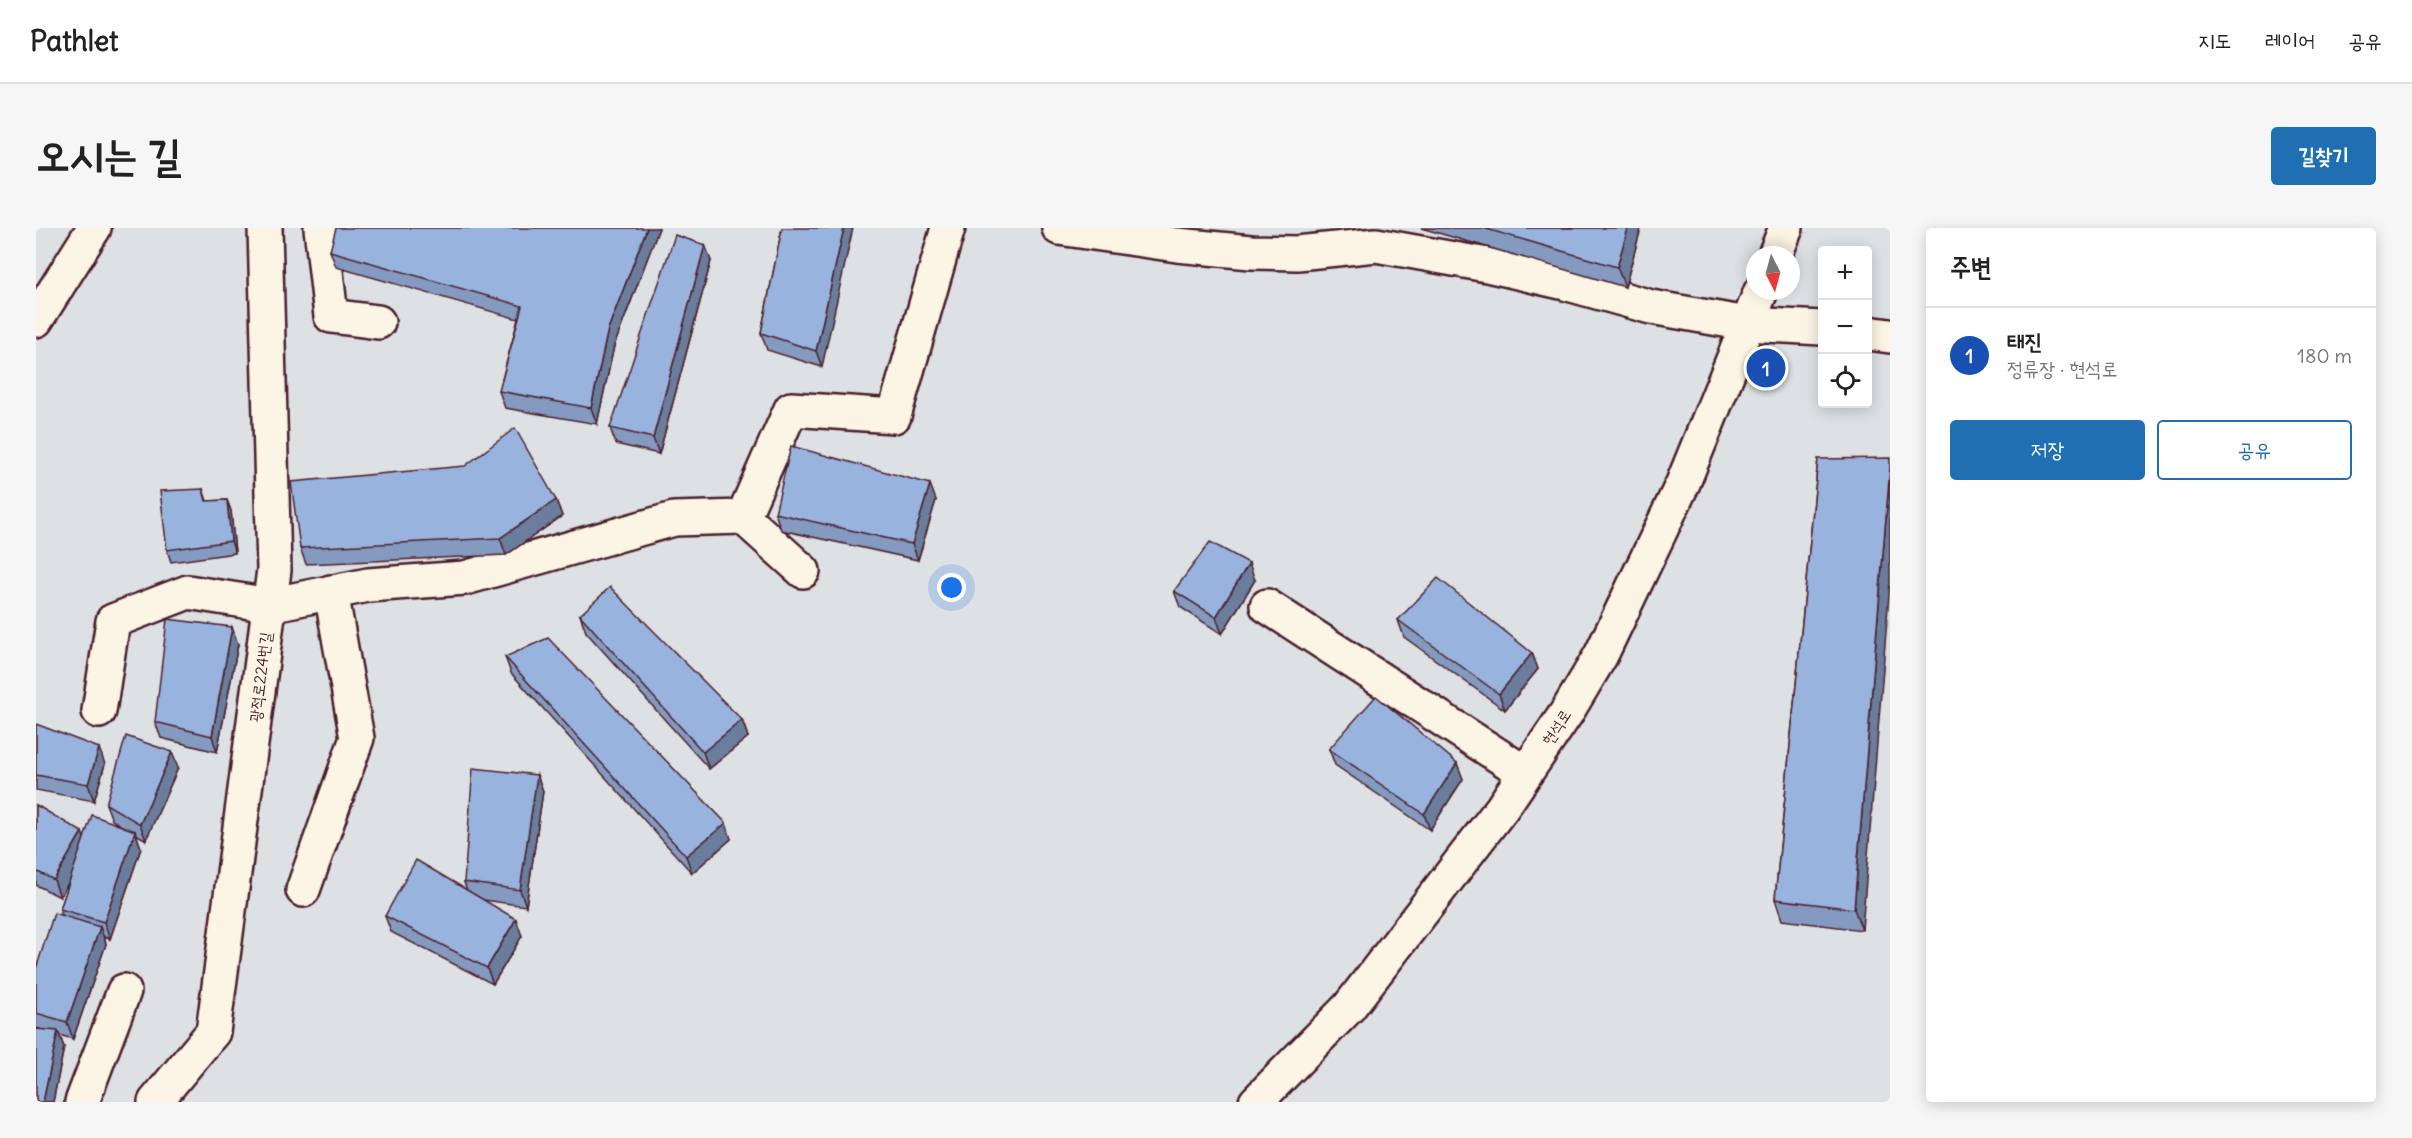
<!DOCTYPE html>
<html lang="ko">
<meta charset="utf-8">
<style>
:root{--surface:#fff;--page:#f6f6f6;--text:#222;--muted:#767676;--line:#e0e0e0;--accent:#1f6fb2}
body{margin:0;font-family:Delius,"Poor Story",sans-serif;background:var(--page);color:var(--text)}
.controls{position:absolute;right:18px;top:18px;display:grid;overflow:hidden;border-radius:6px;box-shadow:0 3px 15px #0003}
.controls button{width:54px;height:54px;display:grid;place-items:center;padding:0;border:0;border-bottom:2px solid var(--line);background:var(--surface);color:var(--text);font:30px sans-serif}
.compass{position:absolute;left:1710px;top:18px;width:54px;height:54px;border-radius:50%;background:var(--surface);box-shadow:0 3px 15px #0003;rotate:174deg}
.you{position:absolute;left:916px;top:360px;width:21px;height:21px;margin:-15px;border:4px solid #fff;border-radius:50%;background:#1a73e8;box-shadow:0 0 0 9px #1a73e833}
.badge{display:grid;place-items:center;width:39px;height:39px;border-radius:50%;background:var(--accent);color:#fff;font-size:20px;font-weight:700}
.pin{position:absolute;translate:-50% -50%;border:3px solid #fff;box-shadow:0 2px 6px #0006}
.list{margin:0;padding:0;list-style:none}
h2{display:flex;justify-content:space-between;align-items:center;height:78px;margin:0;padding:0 24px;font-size:26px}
h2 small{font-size:20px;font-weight:400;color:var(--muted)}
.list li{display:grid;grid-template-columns:39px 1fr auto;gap:18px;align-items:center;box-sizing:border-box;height:96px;padding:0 24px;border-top:2px solid var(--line)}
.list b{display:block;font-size:22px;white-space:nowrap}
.list p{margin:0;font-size:20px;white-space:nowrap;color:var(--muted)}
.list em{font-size:20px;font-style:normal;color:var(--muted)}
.actions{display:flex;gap:12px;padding:18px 24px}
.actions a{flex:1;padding:14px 0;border:2px solid var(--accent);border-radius:6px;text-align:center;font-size:21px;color:var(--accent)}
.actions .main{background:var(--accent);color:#fff}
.icon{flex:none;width:33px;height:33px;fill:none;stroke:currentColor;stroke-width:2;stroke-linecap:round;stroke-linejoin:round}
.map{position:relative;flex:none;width:1854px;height:874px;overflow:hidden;border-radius:6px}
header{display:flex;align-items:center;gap:36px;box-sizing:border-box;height:84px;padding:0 30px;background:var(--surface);border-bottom:2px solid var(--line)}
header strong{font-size:28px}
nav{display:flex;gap:33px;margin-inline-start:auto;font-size:21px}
.intro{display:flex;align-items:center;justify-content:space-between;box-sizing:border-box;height:144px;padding:0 36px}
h1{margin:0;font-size:42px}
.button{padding:15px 27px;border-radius:6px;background:var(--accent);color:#fff;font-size:21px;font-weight:700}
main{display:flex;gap:36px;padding:0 36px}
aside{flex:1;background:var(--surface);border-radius:6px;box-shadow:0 3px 15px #0003}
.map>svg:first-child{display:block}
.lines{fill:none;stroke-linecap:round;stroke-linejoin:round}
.minor-casing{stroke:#4a1f2b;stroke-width:38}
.minor{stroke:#fcf5e5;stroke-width:33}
.wall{fill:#849ac0;stroke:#4a1f2b;stroke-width:1.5}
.shaded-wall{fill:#6b7d9c;stroke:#4a1f2b;stroke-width:1.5}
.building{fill:#99b3df;stroke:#4a1f2b;stroke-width:1.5}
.labels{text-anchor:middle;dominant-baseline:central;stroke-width:4.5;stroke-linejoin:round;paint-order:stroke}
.street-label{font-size:16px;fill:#4a1f2b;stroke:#fcf5e5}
</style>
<header>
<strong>Pathlet</strong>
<nav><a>지도</a><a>레이어</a><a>공유</a></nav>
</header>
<div class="intro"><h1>오시는 길</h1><a class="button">길찾기</a></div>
<main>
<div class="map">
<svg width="1854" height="874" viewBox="0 0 1854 874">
<rect width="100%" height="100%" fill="#dee1e3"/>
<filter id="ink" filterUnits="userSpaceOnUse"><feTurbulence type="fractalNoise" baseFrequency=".0167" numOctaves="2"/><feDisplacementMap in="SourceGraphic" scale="12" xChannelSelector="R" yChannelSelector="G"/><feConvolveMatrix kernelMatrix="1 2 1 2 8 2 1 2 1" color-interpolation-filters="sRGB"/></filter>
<g filter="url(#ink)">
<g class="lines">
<g class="minor-casing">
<g id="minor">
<path d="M285,0L295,88L342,94"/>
<path d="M1023,0L1141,17L1215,24L1261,25L1340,17L1451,37L1529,55L1615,79L1711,96L1786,100"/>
<path d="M1739,27L1750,0"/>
<path d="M0,92L58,0"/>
<path d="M1832,105L1854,108"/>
<path d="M767,343L707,289L755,181L858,188L912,0"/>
<path d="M1231,378L1489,545"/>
<path d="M63,483L77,393L152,364L233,377L332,357L429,350L638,291L707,289"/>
<path d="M267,662L321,510L295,364"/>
<path d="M46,874L88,763"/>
<path d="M119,874L177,804L238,342L229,0"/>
<path d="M1220,874L1313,779L1466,580L1531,484L1565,427L1647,255L1725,63"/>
</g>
</g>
<use href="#minor" class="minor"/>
</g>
<g class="wall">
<path d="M623,0L578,118L561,196L469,180L463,163L482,91L300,39L294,23Z"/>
<path d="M746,0L786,139L731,122L725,105Z"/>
<path d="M1385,0H1605L1589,59Z"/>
<path d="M669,17L675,33L623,226L580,216L574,200Z"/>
<path d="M1782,231L1826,702L1746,692L1739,671Z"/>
<path d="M167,261L171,273L191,272L195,283L199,325L135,334L131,322Z"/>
<path d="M520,272L526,288L470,327L270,336L264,320Z"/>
<path d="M900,272L882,332L745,302L739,285Z"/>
<path d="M1219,352L1186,406L1144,379L1138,363Z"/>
<path d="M544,387L706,492L712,509L673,541L550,404Z"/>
<path d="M1362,392L1496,425L1502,441L1469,482L1368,409Z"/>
<path d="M202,416L181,524L125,510L119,494Z"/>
<path d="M469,429L695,611L656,645L475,445Z"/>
<path d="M0,496L69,536L58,573L0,562Z"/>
<path d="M1293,521L1427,551L1394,602L1299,537Z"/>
<path d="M142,540L110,612L100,606L105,620L74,711L68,709L70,716L37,811L23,807L28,819L17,874H0L4,801L0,800V741L26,687L24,681L35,650L24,669L0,657V577L48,610L89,600L76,592L70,576Z"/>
<path d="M501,547L507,563L490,678L448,672L486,708L457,756L355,704L349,688L431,663L428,654Z"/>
</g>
<g class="shaded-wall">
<path d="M611,0H623L578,118L561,196L555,180L572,101Z"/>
<path d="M808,0H817L786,139L780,123Z"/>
<path d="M1592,0H1605L1589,59L1581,39Z"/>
<path d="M669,17L675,33L623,226L617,210Z"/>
<path d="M1854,240V354L1826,702L1818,681Z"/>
<path d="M894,256L900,272L882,332L876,316Z"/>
<path d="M191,272L195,283L199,325L195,313Z"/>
<path d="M520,272L526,288L470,327L464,310Z"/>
<path d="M1213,335L1219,352L1186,406L1180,389Z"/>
<path d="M196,399L202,416L181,524L176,508Z"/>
<path d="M1496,425L1502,441L1469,482L1463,466Z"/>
<path d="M706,492L712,509L673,541L667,524Z"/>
<path d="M63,520L69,536L58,573L52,556Z"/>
<path d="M136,524L142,540L110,612L104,596Z"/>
<path d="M1421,535L1427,551L1394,602L1388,586Z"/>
<path d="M501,547L507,563L490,678L484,662Z"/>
<path d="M690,595L695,611L656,645L650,628Z"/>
<path d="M99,603L105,620L74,711L68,694Z"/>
<path d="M46,604L52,621L24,669L18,652Z"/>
<path d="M480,691L486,708L457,756L451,740Z"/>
<path d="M64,699L70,716L37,811L31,794Z"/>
<path d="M22,803L28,819L17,874H7Z"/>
</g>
<g class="building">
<path d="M300,0H611L572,101L555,180L463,163L486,78L294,23Z"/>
<path d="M746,0H808L780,123L725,105Z"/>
<path d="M1447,0H1592L1581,39Z"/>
<path d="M639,7L669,17L617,210L574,200Z"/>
<path d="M479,200L520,272L464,310L264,320L255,254L429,238Z"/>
<path d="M755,218L894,256L876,316L739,285Z"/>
<path d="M1854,230V240L1818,681L1739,671L1782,231Z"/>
<path d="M167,261L170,273L191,272L195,313L131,322L124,263Z"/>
<path d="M1174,314L1213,335L1180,389L1138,363Z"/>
<path d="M1402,350L1496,425L1463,466L1362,392Z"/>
<path d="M574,359L706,492L667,524L544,387Z"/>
<path d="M131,391L196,399L176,508L119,494Z"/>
<path d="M512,410L690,595L650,628L469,429Z"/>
<path d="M1340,468L1421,535L1388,586L1293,521Z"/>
<path d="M0,496L63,520L52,556L0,547Z"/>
<path d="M90,508L136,524L104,596L70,576Z"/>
<path d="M437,540L501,547L484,662L428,654Z"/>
<path d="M0,577L46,604L18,652L0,643Z"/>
<path d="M56,587L99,603L68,694L24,681Z"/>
<path d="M380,632L480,691L451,740L349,688Z"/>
<path d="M18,685L64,699L31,794L0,785V741Z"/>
<path d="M0,801L22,803L7,874H0Z"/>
</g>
</g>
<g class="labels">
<g class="street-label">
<text transform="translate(224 449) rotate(-83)">광적로224번길</text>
<text transform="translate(1520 499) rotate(-57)">현석로</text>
</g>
</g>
</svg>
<div class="controls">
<button>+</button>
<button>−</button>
<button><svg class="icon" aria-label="locate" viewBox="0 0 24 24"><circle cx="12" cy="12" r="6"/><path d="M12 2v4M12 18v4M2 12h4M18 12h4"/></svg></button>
</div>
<svg class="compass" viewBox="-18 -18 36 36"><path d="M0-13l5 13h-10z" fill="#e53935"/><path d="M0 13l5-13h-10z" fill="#767676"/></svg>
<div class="you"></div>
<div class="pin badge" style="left:1730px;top:140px;background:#1a4fb4">1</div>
</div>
<aside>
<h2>주변<small></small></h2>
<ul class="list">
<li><span class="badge" style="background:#1a4fb4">1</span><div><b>태진</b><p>정류장 · 현석로</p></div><em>180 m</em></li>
</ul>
<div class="actions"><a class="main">저장</a><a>공유</a></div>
</aside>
</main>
